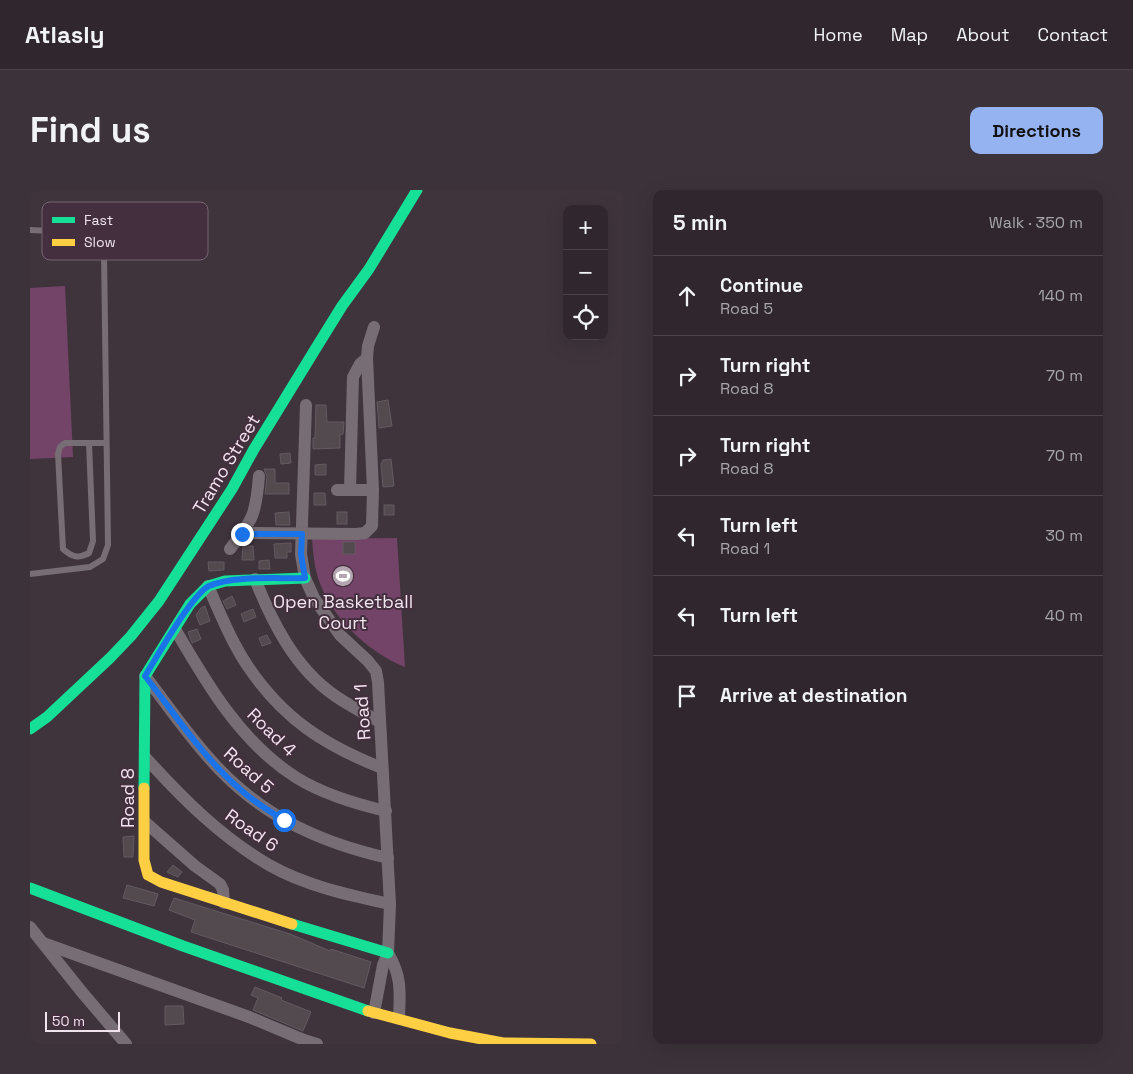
<!DOCTYPE html>
<meta charset="utf-8">
<style>
:root{--surface:#2f272d;--page:#3b3339;--text:#f1f3f6;--muted:#a7a5aa;--line:#4a4449;--accent:#95b2f1}
body{margin:0;font-family:"Space Grotesk",sans-serif;background:var(--page);color:var(--text)}
.controls{position:absolute;right:15px;top:15px;display:grid;overflow:hidden;border-radius:10px;box-shadow:0 5px 20px #0002}
.controls button{width:45px;height:45px;display:grid;place-items:center;padding:0;border:0;border-bottom:1px solid var(--line);background:var(--surface);color:var(--text);font:25px sans-serif}
.scale{position:absolute;left:15px;bottom:12px;width:75px;box-sizing:border-box;padding-left:5px;border:2px solid #f1e4ee;border-top:0;font-size:14px;line-height:18px;white-space:nowrap;color:#f1e4ee;-webkit-text-stroke:4px #432f3e;paint-order:stroke}
.stop{position:absolute;width:15px;height:15px;margin:-11px;border:4px solid #1a73e8;border-radius:50%;background:#fff}
.stop.end{background:#1a73e8;border-color:#fff;box-shadow:0 1px 5px #0008}
.list{margin:0;padding:0;list-style:none}
h2{display:flex;justify-content:space-between;align-items:center;height:65px;margin:0;padding:0 20px;font-size:21px}
h2 small{font-size:16px;font-weight:400;color:var(--muted)}
.list li{display:grid;grid-template-columns:32px 1fr auto;gap:15px;align-items:center;box-sizing:border-box;height:80px;padding:0 20px;border-top:1px solid var(--line)}
.list b{display:block;font-size:19px;white-space:nowrap}
.list p{margin:0;font-size:16px;white-space:nowrap;color:var(--muted)}
.list em{font-size:16px;font-style:normal;color:var(--muted)}
.icon{flex:none;width:28px;height:28px;fill:none;stroke:currentColor;stroke-width:2;stroke-linecap:round;stroke-linejoin:round}
.map{position:relative;flex:none;width:593px;height:854px;overflow:hidden;border-radius:10px}
header{display:flex;align-items:center;gap:30px;box-sizing:border-box;height:70px;padding:0 25px;background:var(--surface);border-bottom:1px solid var(--line)}
header strong{font-size:24px}
nav{display:flex;gap:28px;margin-inline-start:auto;font-size:18px}
.intro{display:flex;align-items:center;justify-content:space-between;box-sizing:border-box;height:120px;padding:0 30px}
h1{margin:0;font-size:35px}
.button{padding:12px 22px;border-radius:10px;background:var(--accent);color:#111;font-size:18px;font-weight:700}
main{display:flex;gap:30px;padding:0 30px}
aside{flex:1;background:var(--surface);border-radius:10px;box-shadow:0 5px 20px #0002}
.map>svg:first-child{display:block}
.green{fill:#734468}
.building{fill:#534a50;stroke:#635a61}
.lines{fill:none;stroke-linecap:round;stroke-linejoin:round}
.lane{stroke:#776d74;stroke-width:6}
.street{stroke:#776d74;stroke-width:12}
.fast{stroke:#16e098;stroke-width:11}
.slow{stroke:#ffcf43;stroke-width:11}
.route{stroke:#1a73e8;stroke-width:6}
.labels{text-anchor:middle;dominant-baseline:central;stroke-width:4;stroke-linejoin:round;paint-order:stroke}
.street-label{font-size:18px;fill:#f1e4ee;stroke:#432f3e}
.poi-label{font-size:18px;fill:#f1e4ee;stroke:#432f3e}
.key{fill:#432f3e;stroke:#776573;stroke-width:1}
.key-label{font-size:14px;fill:#f1e4ee}
</style>
<header>
<strong>Atlasly</strong>
<nav><a>Home</a><a>Map</a><a>About</a><a>Contact</a></nav>
</header>
<div class="intro"><h1>Find us</h1><a class="button">Directions</a></div>
<main>
<div class="map">
<svg width="593" height="854" viewBox="0 0 593 854">
<rect width="100%" height="100%" fill="#3f343c"/>
<g class="green">
<path d="M35,96L43,267L0,269V98Z"/>
<path d="M367,348L375,477C337,462 301,427 288,388C284,375 283,362 282,349Z"/>
</g>
<g class="building">
<path d="M358,210L362,236L349,238L347,212Z"/>
<path d="M286,215H296L297,232H314L313,244L310,245V258L283,259V248H285Z"/>
<path d="M260,263L261,273L251,274L250,264Z"/>
<path d="M361,269L364,296L353,297L351,274L353,270Z"/>
<path d="M296,274V285H285V275Z"/>
<path d="M234,279H245V293H259V304H235L237,286Z"/>
<path d="M284,303H295L296,315H284Z"/>
<rect x="354" y="315" width="10" height="10"/>
<path d="M259,322L260,335H246L245,323Z"/>
<rect x="307" y="322" width="10" height="12"/>
<rect x="313" y="352" width="12" height="12"/>
<path d="M261,353V362H257V368H245L244,354Z"/>
<path d="M213,356H223L224,370H212Z"/>
<path d="M239,370L240,379H229V371Z"/>
<path d="M178,372H194V380L179,381Z"/>
<path d="M202,406L206,415L197,419L193,411Z"/>
<path d="M175,416L180,431L170,435L166,425L171,418Z"/>
<path d="M223,419L226,427L214,432L211,424Z"/>
<path d="M167,439L171,449L162,453L158,442Z"/>
<path d="M237,445L241,453L232,456L229,448Z"/>
<path d="M104,646L103,667H94L93,647Z"/>
<path d="M143,675L152,682L148,687L137,682Z"/>
<path d="M97,695L128,704L124,716L93,708Z"/>
<path d="M144,708L260,744L300,761L301,759L341,772L334,798L161,742L165,730L139,720Z"/>
<path d="M225,797L252,808L251,810L281,822L273,841L223,820L228,808L221,805Z"/>
<path d="M135,816H153L154,834L135,835Z"/>
</g>
<g class="lines">
<g class="lane">
<path d="M0,40L63,43L70,51L74,63L78,355L73,369L60,377L0,384"/>
<path d="M59,253L63,351L59,363C48,369 42,367 33,359L28,264L30,257L35,253H76"/>
</g>
<g class="street">
<path d="M276,215L271,364L275,388L284,408L310,445L338,471L346,481L348,492L360,714L358,763L353,775L344,823"/>
<path d="M307,300H343"/>
<path d="M320,300L323,187L330,174L337,168"/>
<path d="M212,343L326,344L335,343L342,336L343,300L337,168L338,156L344,137"/>
<path d="M200,359C223,330 226,324 229,286"/>
<path d="M225,389C242,432 265,478 304,505C318,515 334,523 350,532"/>
<path d="M178,396C190,423 201,451 217,475C253,529 294,555 352,578"/>
<path d="M145,439C177,494 211,553 267,588C293,604 326,614 356,621"/>
<path d="M115,486C139,517 161,550 189,579C236,628 292,653 358,668"/>
<path d="M115,567C152,608 191,647 239,675C276,696 319,705 360,714"/>
<path d="M115,632L165,676L190,694L193,700L194,713"/>
<path d="M0,737L51,801L96,854"/>
<path d="M13,753L219,827L274,850L287,854"/>
<path d="M358,763C372,787 370,802 369,828"/>
</g>
<g class="fast">
<path d="M0,539L17,527L80,468L101,446L129,411L202,299L224,259L286,158L312,116L339,79L387,0"/>
<path d="M114,598L115,486L160,414L178,396L195,391L275,388"/>
<path d="M0,698L153,756L338,821"/>
<path d="M262,734L358,763"/>
</g>
<g class="slow">
<path d="M114,598V670L118,685L131,692L262,734"/>
<path d="M338,821L420,843L473,853L561,854"/>
</g>
</g>
<g class="lines">
<path class="route" d="M212,344H272L271,364L275,388C249,389 203,385 179,396C162,404 127,467 115,486C145,524 173,568 211,600C224,612 239,621 254,630"/>
</g>
<defs>
<g id="stadium-disc" transform="scale(1.125)"><circle r="9.5" fill="#b3a6b0" stroke="#432f3e"/><path d="M0-5a6.5 5 0 1 0 0 10a6.5 5 0 1 0 0-10ZM-3.5-1.8h7v3.6h-7Z" fill="#fff"/></g>
</defs>
<g fill-rule="evenodd">
<use href="#stadium-disc" x="313" y="386"/>
</g>
<g class="labels">
<g class="street-label">
<text transform="translate(196 274) rotate(-59)">Tramo Street</text>
<text transform="translate(332 522) rotate(-94)">Road 1</text>
<text transform="translate(242 542) rotate(44)">Road 4</text>
<text transform="translate(219 580) rotate(42)">Road 5</text>
<text transform="translate(97 608) rotate(-90)">Road 8</text>
<text transform="translate(222 640) rotate(35)">Road 6</text>
</g>
<g class="poi-label">
<text x="313" y="411">Open Basketball<tspan x="313" dy="21">Court</tspan></text>
</g>
</g>
<rect x="12" y="12" width="166" height="58" rx="8" class="key"/>
<rect x="22" y="27" width="23" height="6" fill="#16e098"/>
<rect x="22" y="49" width="23" height="7" fill="#ffcf43"/>
<g class="key-label">
<text x="54" y="35">Fast</text>
<text x="54" y="57">Slow</text>
</g>
</svg>
<div class="controls">
<button>+</button>
<button>−</button>
<button><svg class="icon" aria-label="locate" viewBox="0 0 24 24"><circle cx="12" cy="12" r="6"/><path d="M12 2v4M12 18v4M2 12h4M18 12h4"/></svg></button>
</div>
<div class="scale">50 m</div>
<div class="stop" style="left:254px;top:630px"></div>
<div class="stop end" style="left:212px;top:344px"></div>
</div>
<aside>
<h2>5 min<small>Walk · 350 m</small></h2>
<ul class="list">
<li><svg class="icon" aria-label="ahead" viewBox="0 0 24 24"><path d="M12 20V5M6 11l6-6 6 6"/></svg><div><b>Continue</b><p>Road 5</p></div><em>140 m</em></li>
<li><svg class="icon" aria-label="right" viewBox="0 0 24 24"><path d="M7 20v-9h11M14 6l5 5-5 5"/></svg><div><b>Turn right</b><p>Road 8</p></div><em>70 m</em></li>
<li><svg class="icon" aria-label="right" viewBox="0 0 24 24"><path d="M7 20v-9h11M14 6l5 5-5 5"/></svg><div><b>Turn right</b><p>Road 8</p></div><em>70 m</em></li>
<li><svg class="icon" aria-label="left" viewBox="0 0 24 24"><path d="M17 20v-9H6M10 6l-5 5 5 5"/></svg><div><b>Turn left</b><p>Road 1</p></div><em>30 m</em></li>
<li><svg class="icon" aria-label="left" viewBox="0 0 24 24"><path d="M17 20v-9H6M10 6l-5 5 5 5"/></svg><div><b>Turn left</b></div><em>40 m</em></li>
<li><svg class="icon" aria-label="arrive" viewBox="0 0 24 24"><path d="M6 21V4h12l-3 4 3 4H6"/></svg><div><b>Arrive at destination</b></div></li>
</ul>
</aside>
</main>
